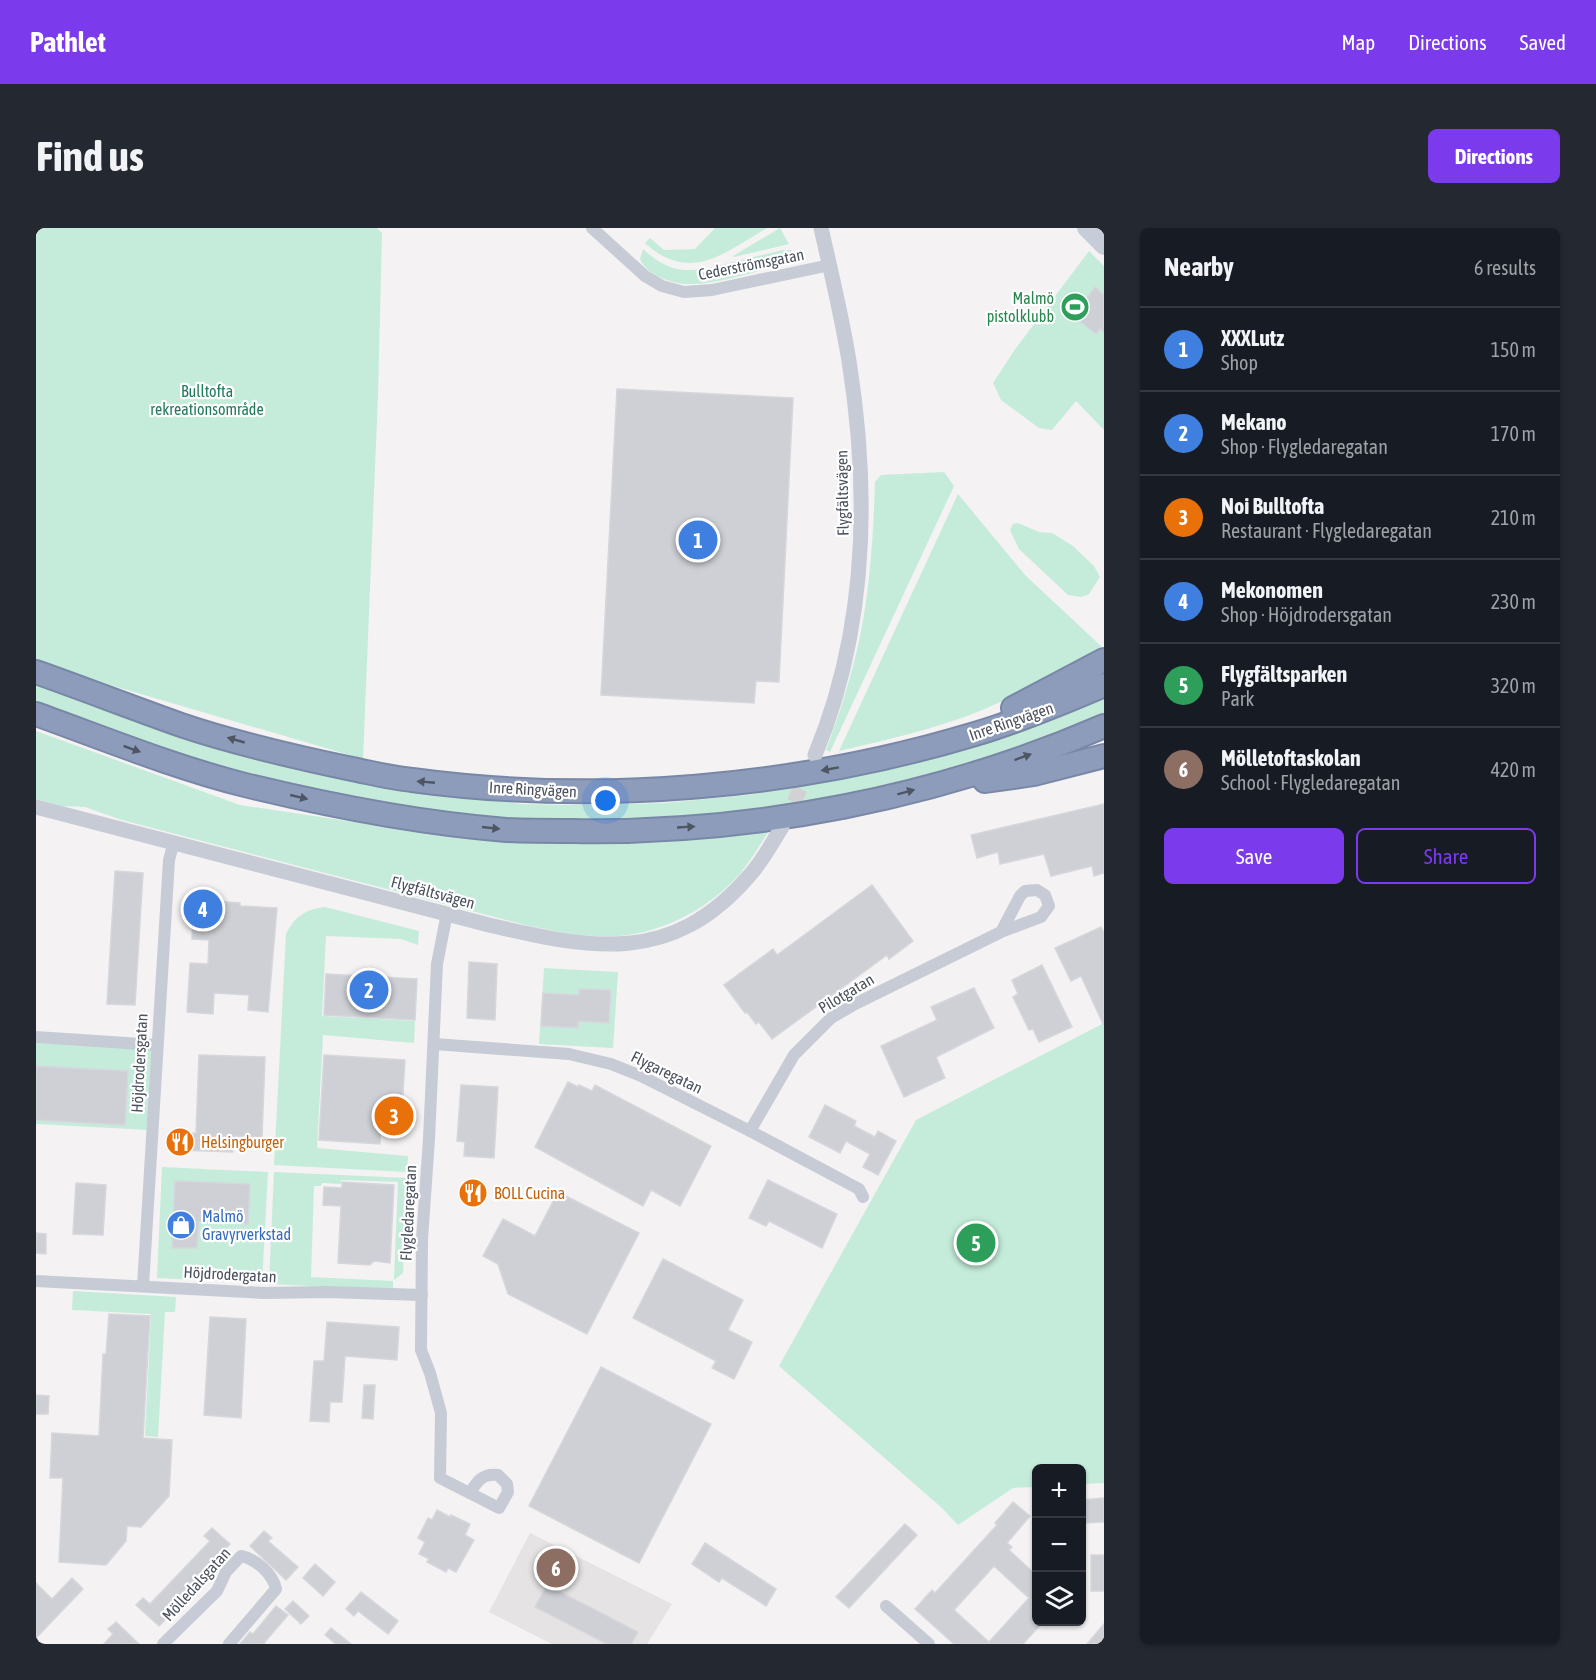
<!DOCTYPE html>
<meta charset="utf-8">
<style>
:root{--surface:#171b24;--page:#242831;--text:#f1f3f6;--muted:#9ea1a6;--line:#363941;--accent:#7c3aed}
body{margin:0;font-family:"Asap Condensed",sans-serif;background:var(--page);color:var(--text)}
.controls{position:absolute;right:18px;bottom:18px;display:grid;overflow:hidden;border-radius:9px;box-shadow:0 2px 4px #0004}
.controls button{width:54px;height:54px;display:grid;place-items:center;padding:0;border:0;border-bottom:2px solid var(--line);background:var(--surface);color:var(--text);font:30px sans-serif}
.you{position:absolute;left:570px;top:573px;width:21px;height:21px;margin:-15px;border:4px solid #fff;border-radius:50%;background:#1a73e8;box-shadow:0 0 0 9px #1a73e833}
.badge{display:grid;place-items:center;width:39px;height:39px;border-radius:50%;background:var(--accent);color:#fff;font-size:20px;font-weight:700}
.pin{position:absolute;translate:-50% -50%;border:3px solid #fff;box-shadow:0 2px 6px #0006}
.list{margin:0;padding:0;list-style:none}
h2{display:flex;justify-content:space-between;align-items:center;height:78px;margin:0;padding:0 24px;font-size:26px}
h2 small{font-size:20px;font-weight:400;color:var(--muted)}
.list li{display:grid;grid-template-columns:39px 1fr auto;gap:18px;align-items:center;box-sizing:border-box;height:84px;padding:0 24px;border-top:2px solid var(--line)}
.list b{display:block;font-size:22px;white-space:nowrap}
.list p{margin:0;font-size:20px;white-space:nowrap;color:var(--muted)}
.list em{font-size:20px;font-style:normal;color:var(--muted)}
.actions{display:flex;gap:12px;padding:18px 24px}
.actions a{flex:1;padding:14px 0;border:2px solid var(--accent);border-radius:9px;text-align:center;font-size:21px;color:var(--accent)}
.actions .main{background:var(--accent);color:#fff}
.icon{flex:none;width:33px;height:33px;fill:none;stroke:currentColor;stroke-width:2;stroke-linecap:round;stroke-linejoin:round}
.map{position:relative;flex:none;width:1068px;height:1416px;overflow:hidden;border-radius:9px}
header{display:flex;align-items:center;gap:36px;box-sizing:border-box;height:84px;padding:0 30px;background:var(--accent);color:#fff}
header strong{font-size:28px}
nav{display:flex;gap:33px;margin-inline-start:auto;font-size:21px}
.intro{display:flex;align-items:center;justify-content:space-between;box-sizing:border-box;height:144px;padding:0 36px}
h1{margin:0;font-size:42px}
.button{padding:15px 27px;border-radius:9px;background:var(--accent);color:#fff;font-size:21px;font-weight:700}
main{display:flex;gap:36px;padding:0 36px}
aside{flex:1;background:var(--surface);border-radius:9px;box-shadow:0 2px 4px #0004}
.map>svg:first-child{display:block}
.education{fill:#e5e3e3}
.green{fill:#c5ecdb}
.building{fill:#cfd0d5;stroke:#d6d7dc;stroke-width:1.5;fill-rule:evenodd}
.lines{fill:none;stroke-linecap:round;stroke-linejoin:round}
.tertiary-tunnel{stroke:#d2d2d4;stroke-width:15;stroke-dasharray:15 8;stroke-linecap:butt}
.motorway-casing{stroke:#7987a7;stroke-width:26}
.minor{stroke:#c7cbd5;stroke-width:12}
.tertiary{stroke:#c7cbd5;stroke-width:15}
.secondary{stroke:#c6ccd8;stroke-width:18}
.motorway{stroke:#8e9cbb;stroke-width:22}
.oneway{fill:#4e5563}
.labels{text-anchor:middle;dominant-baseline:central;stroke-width:4.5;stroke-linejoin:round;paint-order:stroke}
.street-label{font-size:16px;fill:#4b515e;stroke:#fff}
.leisure-label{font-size:16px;fill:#27864d;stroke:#fff;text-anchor:end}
.park-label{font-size:16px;fill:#207a5d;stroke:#fff}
.food-label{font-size:16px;fill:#c56008;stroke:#fff;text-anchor:start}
.shop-label{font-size:16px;fill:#366cbe;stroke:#fff;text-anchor:start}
</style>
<header>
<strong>Pathlet</strong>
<nav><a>Map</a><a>Directions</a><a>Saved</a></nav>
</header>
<div class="intro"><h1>Find us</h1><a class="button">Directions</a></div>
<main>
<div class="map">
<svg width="1068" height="1416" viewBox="0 0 1068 1416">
<rect width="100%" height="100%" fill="#f4f2f2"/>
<path class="education" d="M494,1305L636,1376L611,1416H516L453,1384Z"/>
<g class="green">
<path d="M0,0H341L346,5L342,167L327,531L16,440L0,434Z"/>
<path d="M679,0H731C688,25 654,56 609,15L614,10L628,22L659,21Z"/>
<path d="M744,0L753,16L698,29L697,28Z"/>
<path d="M607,21C637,49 656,44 693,35C711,31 729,26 747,22H755L759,28C738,41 680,56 656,56C639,57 611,48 604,31Z"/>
<path d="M1053,23L1068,38V202L1040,173L1016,202L1003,200L965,172L957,155L980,120Z"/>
<path d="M908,244L918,258L794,524L790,522C798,500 806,478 812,456C832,391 837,322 839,254L845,247Z"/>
<path d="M922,266L989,347L1066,419C1026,442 986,465 944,483C899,501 850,512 803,523Z"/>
<path d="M982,295L1003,304L1016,305L1037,318L1058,338L1064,349L1053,366L1045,369L1032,367L983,321L974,302L977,296Z"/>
<path d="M0,455L354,559L485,576L534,577L629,575L712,567L805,551L861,539L930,519L1068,467V488L932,540L778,575L647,591L484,593L395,585L245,556L172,536L0,475Z"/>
<path d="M0,503L204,577L424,610L537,616L656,611L733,603C723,618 714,634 702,648C666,687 610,713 557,708C535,707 514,702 493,698L86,592L49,579L26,578L0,571Z"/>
<path d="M289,679L383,703L382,717L365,711L290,708L286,788L379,793L378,815L287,807L281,920L372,928L371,944L238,937L250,706C259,688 270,681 289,679Z"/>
<path d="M508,740L582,744L577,820L503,816Z"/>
<path d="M1068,795V1255L1046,1256V1240H1000V1259L977,1260L922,1297L906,1280L743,1138L880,892Z"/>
<path d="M0,813L118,820L113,902L0,896Z"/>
<path d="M126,939L232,944L226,1055L121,1050Z"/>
<path d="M238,944L371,950L367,1045L358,1052L362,954L305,952V956L286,955L285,958H278L275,1049L357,1053V1062L233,1056Z"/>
<path d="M37,1063L140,1069L139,1084H129L122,1209L109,1208L115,1086L36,1082Z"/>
</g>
<g class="building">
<path d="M1059,59L1068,67V104L1064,101L1060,106L1041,91L1046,85L1041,82Z"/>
<path d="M581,161L757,170L743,454L720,453L718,475L565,467Z"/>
<path d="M1068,576V645L1058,648L1056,638L1015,648L1008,626L964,636L962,624L941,630L935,607Z"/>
<path d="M79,643L107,645L99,777L71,776Z"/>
<path d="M836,657L877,713L853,731L851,727L736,811L723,794L720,796L711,784L709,785L688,757L737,721L741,727Z"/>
<path d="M158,666L177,667V673L204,675V678L241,680L232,784L212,782L213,767L178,765L177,786L151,784L154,735L172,736L173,712L156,711Z"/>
<path d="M1065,699L1068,705V798L1045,748L1035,753L1019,720Z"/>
<path d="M433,734L461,736L459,792L431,790Z"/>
<path d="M1006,737L1036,799L1003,814L997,801L993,802L977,769L982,766L976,752Z"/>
<path d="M290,746L381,751L379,792L288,787Z"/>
<path d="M938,760L958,800L900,829L909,850L868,869L845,818L901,792L895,779Z"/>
<path d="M543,761L575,762L573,795L542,793V800L505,798L507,765L543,767Z"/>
<path d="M163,827L229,829L226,910L198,908L197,924L143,922V905H160Z"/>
<path d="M288,827L369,832L365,897L345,896L344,916L283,912Z"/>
<path d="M0,838L92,843L89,897L0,892Z"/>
<path d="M532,854L542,859L543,857L556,863L559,857L675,918L644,978L615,962L607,978L499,919Z"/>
<path d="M425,857L462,859L458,930L428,928L429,914L421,913Z"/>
<path d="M789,877L820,893L818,898L839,909L842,903L860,913L842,947L827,939L834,926L810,913L804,925L773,909Z"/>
<path d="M732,952L801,986L786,1020L733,993L730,998L713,990Z"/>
<path d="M139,953L214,956L212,996L163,993L161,1020H136Z"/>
<path d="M306,954L358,957L354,1035L338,1033L334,1037L302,1035L305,978L287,977L288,959L306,960Z"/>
<path d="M40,955L70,957L67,1007L37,1006Z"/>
<path d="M430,956L445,958L444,973L428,972Z"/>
<path d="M522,964L603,1005L551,1106L472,1066L462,1036L447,1028L467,991L499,1008Z"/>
<path d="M0,1005L10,1006V1026L0,1025Z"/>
<path d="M627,1031L707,1072L692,1102L716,1114L698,1151L676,1140L680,1133L597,1090Z"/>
<path d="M73,1086L114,1088L107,1210L136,1212L133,1268L105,1299L91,1298L90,1313L70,1337L23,1334L27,1250H14L16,1205L63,1208L67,1126H70Z"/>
<path d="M174,1089L210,1091L205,1190L168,1187Z"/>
<path d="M291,1094L363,1099L361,1132L309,1128L306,1174H294L293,1194L274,1193L278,1133H288Z"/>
<path d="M565,1139L675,1196L603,1335L493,1278Z"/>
<path d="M328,1157H339L337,1191L326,1190Z"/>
<path d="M0,1167L13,1168L12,1186H0Z"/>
<path d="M1068,1270V1294L1046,1295V1272Z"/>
<path d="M977,1274L994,1288L971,1315L976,1319L973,1322L1000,1347V1394H1007L987,1416H918L879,1381L896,1362L899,1365L961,1297L959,1295ZM958,1338L993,1370L953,1414L918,1382Z"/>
<path d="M401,1282L414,1289L415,1287L434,1296L429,1307L438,1312L420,1344L412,1340L410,1344L391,1334L393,1331L383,1326L389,1314L382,1310L392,1290L396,1292Z"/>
<path d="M869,1296L881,1307L813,1380L800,1369Z"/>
<path d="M176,1300L194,1316L127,1388L130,1391L123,1398L100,1377L107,1370L114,1376L174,1313L168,1308Z"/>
<path d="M228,1303L236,1310L232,1313L262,1339L250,1352L214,1318Z"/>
<path d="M669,1315L740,1361L730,1378L686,1350L683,1354L656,1336Z"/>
<rect x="1055" y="1327" width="13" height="36"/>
<path d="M279,1336L299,1354L287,1368L267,1350Z"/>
<path d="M36,1350L47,1361L0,1410V1355L16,1371Z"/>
<path d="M511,1357L602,1404L595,1416H571L499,1379Z"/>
<path d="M325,1364L362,1393L352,1406L322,1383L318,1388L310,1381Z"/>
<path d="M257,1373L273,1388L265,1396L249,1381Z"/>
<path d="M240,1378L252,1387L228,1415L229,1416H204L214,1404L217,1406Z"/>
<path d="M80,1394L103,1416H68L77,1406L72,1401Z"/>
<path d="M1068,1396V1416H1051Z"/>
<path d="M295,1400L315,1416H300L289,1407Z"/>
</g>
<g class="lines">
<path class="tertiary-tunnel" d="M748,595L775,538"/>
<g class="motorway-casing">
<g id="motorway">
<path d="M0,444C48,461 97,480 145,497C201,516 259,529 316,541C336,545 356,550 376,552C562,577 760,560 939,506C983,493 1026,475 1068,457"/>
<path d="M977,480L1068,432"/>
<path d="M0,486C69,511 138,539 209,557C295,578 382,595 470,602C492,603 514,603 536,603C717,606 902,570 1068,498"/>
<path d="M949,553L998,546L1068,528"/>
</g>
</g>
<g class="minor">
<path d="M556,0L609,48L626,58L648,64L676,62L794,37"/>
<path d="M411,685L401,736L393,911L386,1011L385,1122L394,1145L405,1185L404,1250L463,1280L472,1264L471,1256L462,1247C447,1245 441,1253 434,1265"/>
<path d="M0,809L120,817"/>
<path d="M398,816L533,826L575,836L605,848L714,903L823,961L827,969"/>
<path d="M714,903L758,827L795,790L819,776L965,704L984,668L989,663L1001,662L1009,667L1013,678L1005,689L965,704"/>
<path d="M0,1053L228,1065L291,1064L386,1067"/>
<path d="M107,1058L133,632L138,614"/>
<path d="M850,1378L893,1416"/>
<path d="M127,1416L181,1363L190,1344L205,1328C220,1331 237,1346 240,1361L193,1416"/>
</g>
<g class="tertiary">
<path d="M779,527C831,402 834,265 813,133C806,89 795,44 785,0"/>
<path d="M0,579L453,697C556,721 635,738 713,648C726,634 736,615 746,599"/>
</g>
<path class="secondary" d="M1050,0L1068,18"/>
<use href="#motorway" class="motorway"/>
</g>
<defs><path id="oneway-solid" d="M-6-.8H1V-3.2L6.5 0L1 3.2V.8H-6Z" transform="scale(1.5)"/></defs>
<g class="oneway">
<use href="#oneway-solid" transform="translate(200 512) rotate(-164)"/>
<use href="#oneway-solid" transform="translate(96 521) rotate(20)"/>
<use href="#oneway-solid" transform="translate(987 529) rotate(-20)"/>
<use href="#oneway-solid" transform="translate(794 541) rotate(170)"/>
<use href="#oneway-solid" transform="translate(390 554) rotate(-175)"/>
<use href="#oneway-solid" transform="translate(870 564) rotate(-15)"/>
<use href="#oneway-solid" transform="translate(263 569) rotate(13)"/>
<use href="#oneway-solid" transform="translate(650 599) rotate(-3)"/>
<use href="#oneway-solid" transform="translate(455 600) rotate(6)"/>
</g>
<defs>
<g id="stadium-disc" transform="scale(1.5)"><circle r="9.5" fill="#2e9e5b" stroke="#fff"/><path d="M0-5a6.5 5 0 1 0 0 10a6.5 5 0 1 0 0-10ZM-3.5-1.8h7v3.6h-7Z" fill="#fff"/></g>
<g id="restaurant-disc" transform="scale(1.5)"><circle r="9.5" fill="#e8710a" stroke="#fff"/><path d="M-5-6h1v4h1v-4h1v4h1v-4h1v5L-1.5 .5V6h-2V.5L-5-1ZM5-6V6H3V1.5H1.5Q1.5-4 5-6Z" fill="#fff"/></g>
<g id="shop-disc" transform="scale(1.5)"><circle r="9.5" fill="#3f7fe0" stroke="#fff"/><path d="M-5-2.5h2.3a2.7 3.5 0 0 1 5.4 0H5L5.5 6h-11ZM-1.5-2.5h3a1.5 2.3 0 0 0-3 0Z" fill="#fff"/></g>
</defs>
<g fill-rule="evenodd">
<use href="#stadium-disc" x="1039" y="79"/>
<use href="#restaurant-disc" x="144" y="914"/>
<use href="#restaurant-disc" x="437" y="965"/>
<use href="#shop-disc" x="145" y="997"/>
</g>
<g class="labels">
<g class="street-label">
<text transform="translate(715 36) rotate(-11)">Cederströmsgatan</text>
<text transform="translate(806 265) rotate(-91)">Flygfältsvägen</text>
<text transform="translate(975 493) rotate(-19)">Inre Ringvägen</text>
<text transform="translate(497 561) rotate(3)">Inre Ringvägen</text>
<text transform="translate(397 664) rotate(15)">Flygfältsvägen</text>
<text transform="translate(810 765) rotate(-31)">Pilotgatan</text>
<text transform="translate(103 835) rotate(-87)">Höjdrodersgatan</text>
<text transform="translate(631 844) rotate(26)">Flygaregatan</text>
<text transform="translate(372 985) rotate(-87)">Flygledaregatan</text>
<text transform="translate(194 1046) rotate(3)">Höjdrodergatan</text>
<text transform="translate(160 1356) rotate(-48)">Mölledalsgatan</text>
</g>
<g class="leisure-label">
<text x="1018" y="70">Malmö<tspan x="1018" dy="18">pistolklubb</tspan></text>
</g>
<g class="park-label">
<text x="171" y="163">Bulltofta<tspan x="171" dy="18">rekreationsområde</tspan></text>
</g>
<g class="food-label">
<text x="165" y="914">Helsingburger</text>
<text x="458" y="965">BOLL Cucina</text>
</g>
<g class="shop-label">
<text x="166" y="988">Malmö<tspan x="166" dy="18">Gravyrverkstad</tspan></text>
</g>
</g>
</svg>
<div class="controls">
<button>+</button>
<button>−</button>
<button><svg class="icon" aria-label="layers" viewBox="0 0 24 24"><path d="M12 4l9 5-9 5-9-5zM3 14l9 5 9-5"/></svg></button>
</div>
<div class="you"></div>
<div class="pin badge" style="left:662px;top:312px;background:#3f7fe0">1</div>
<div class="pin badge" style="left:333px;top:762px;background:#3f7fe0">2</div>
<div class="pin badge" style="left:358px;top:888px;background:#e8710a">3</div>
<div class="pin badge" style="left:167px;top:681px;background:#3f7fe0">4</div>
<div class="pin badge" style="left:940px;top:1015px;background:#2e9e5b">5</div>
<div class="pin badge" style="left:520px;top:1340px;background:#8d6e63">6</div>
</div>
<aside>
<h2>Nearby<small>6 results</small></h2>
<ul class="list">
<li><span class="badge" style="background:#3f7fe0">1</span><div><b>XXXLutz</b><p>Shop</p></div><em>150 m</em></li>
<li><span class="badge" style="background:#3f7fe0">2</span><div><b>Mekano</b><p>Shop · Flygledaregatan</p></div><em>170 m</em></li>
<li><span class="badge" style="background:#e8710a">3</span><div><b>Noi Bulltofta</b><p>Restaurant · Flygledaregatan</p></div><em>210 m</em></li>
<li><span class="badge" style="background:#3f7fe0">4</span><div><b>Mekonomen</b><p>Shop · Höjdrodersgatan</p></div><em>230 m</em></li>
<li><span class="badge" style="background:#2e9e5b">5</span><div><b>Flygfältsparken</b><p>Park</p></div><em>320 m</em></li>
<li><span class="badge" style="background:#8d6e63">6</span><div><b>Mölletoftaskolan</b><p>School · Flygledaregatan</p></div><em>420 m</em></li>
</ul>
<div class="actions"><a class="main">Save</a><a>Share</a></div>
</aside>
</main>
